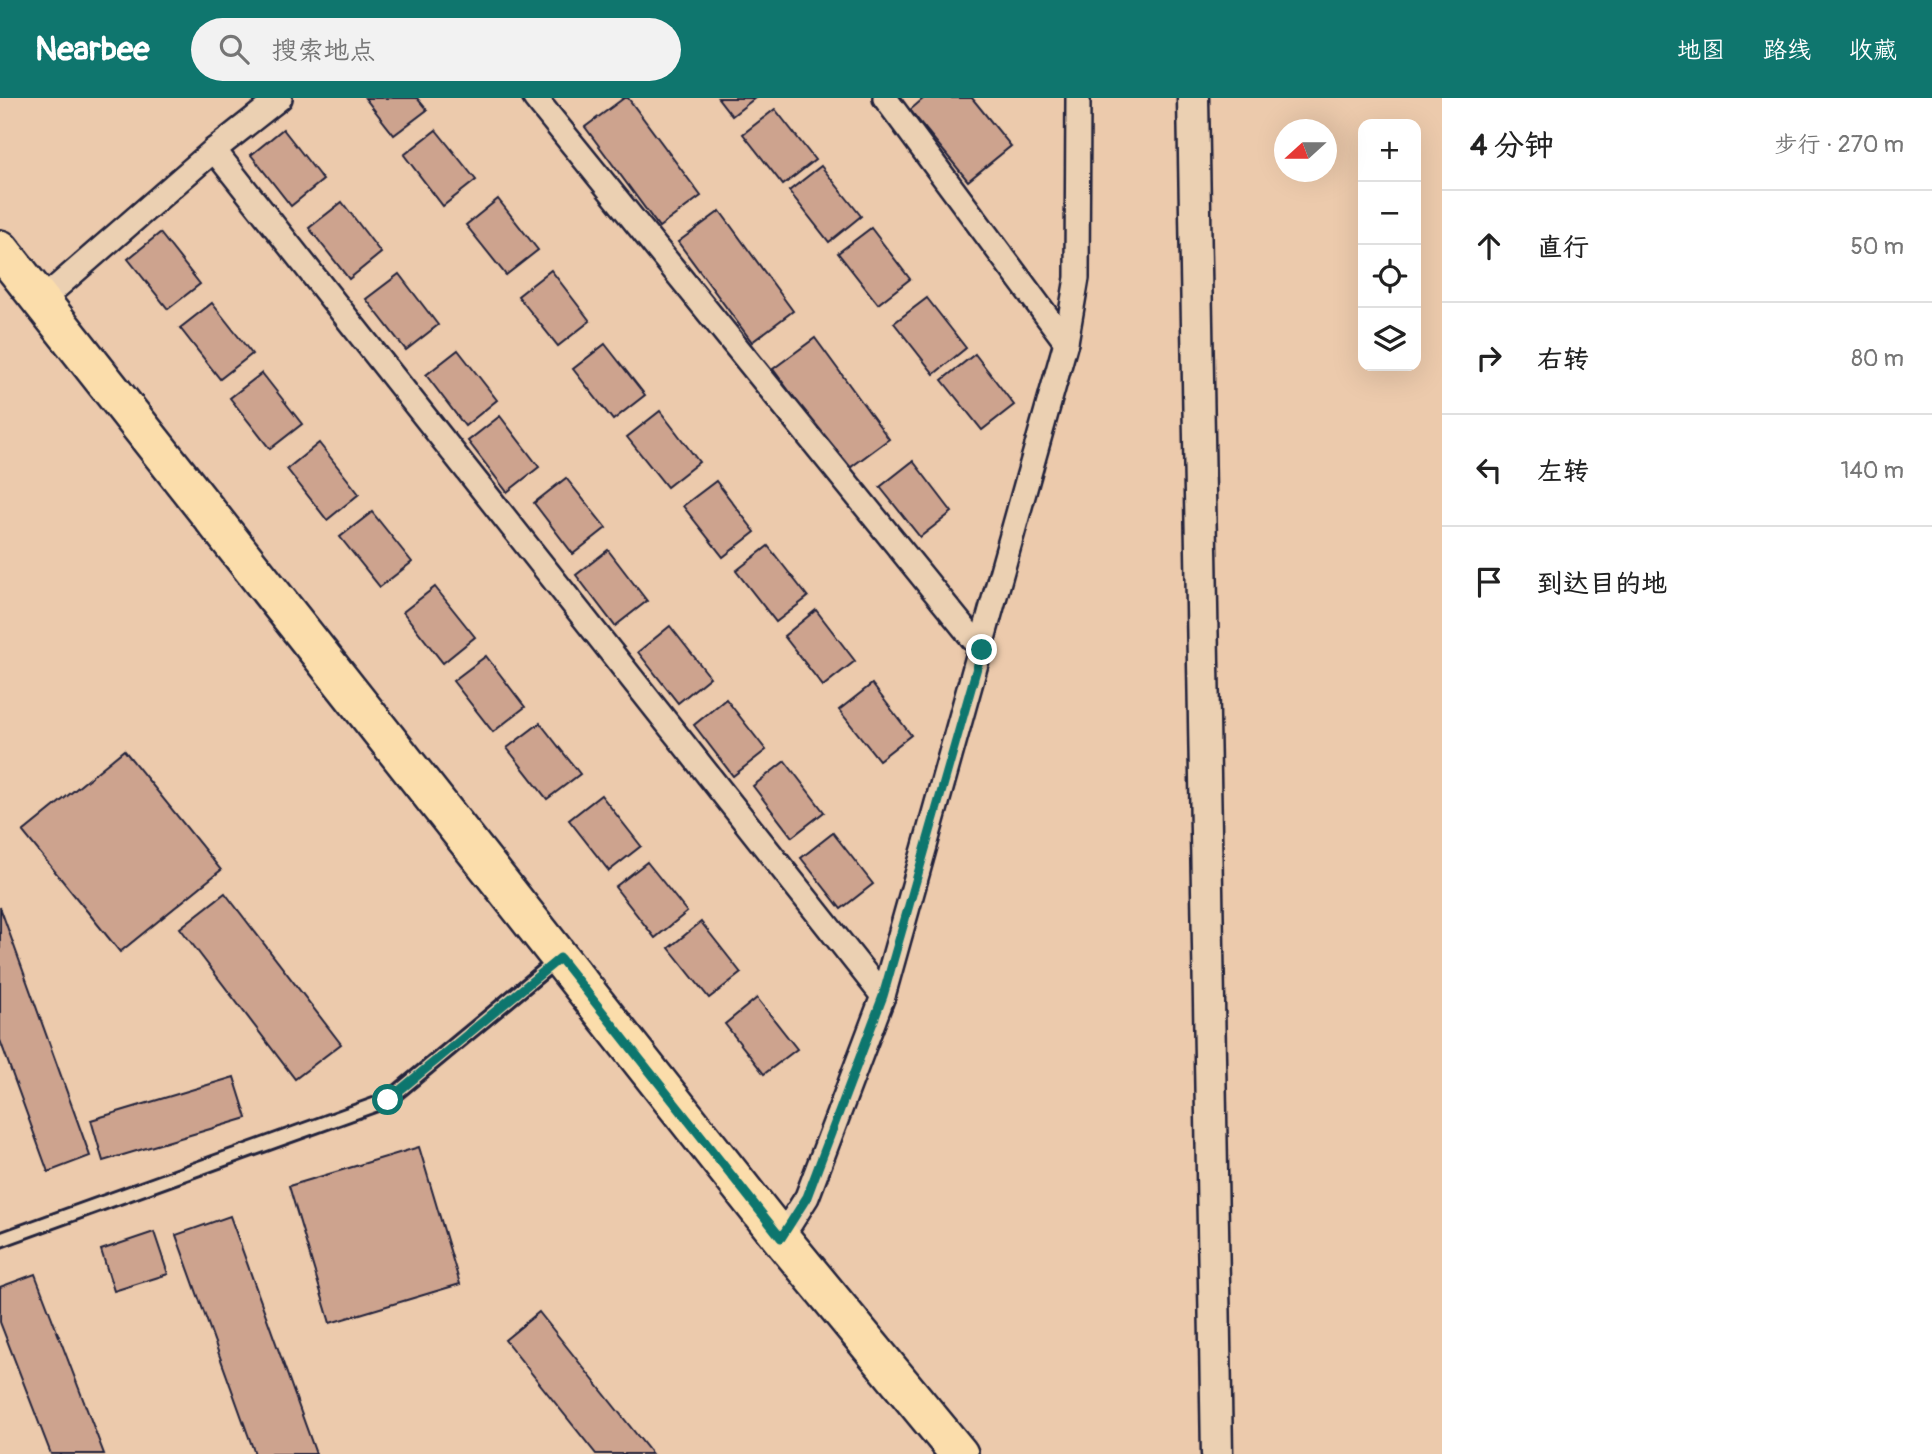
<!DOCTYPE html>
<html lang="zh">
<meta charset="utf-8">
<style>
:root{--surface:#fff;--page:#f2f2f2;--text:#222;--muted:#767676;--line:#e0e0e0;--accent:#0f766e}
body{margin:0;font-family:Pangolin,"LXGW WenKai TC",sans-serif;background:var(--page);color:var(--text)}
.controls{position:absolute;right:21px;top:21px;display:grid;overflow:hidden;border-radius:14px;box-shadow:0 7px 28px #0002}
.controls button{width:63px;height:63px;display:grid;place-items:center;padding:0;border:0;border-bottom:2px solid var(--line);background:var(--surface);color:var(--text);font:35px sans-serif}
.compass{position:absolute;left:1274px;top:21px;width:63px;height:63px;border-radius:50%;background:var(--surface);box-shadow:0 7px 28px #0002;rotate:249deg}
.stop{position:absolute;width:21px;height:21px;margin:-16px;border:5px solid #0f766e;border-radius:50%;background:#fff}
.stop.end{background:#0f766e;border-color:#fff;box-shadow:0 2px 7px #0008}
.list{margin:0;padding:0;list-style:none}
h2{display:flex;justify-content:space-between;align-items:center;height:91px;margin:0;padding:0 28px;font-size:30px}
h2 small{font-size:23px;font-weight:400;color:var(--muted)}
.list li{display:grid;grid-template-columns:46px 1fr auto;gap:21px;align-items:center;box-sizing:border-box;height:112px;padding:0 28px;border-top:2px solid var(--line)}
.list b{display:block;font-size:26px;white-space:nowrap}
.list em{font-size:23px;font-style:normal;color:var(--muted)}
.icon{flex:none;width:38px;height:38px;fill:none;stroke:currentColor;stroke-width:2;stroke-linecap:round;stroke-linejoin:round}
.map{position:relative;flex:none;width:1442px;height:1356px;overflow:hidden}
header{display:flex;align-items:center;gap:42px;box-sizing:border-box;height:98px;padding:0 35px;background:var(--accent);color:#fff}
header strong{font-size:33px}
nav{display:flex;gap:38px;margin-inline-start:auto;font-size:24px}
.search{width:490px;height:63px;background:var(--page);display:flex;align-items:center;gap:18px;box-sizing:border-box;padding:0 24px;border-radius:38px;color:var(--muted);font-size:26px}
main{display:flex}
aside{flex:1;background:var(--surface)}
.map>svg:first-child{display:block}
.building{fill:#cda38e;stroke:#22223b;stroke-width:2}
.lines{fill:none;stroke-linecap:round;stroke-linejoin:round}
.service-casing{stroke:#22223b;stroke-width:18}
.minor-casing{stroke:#22223b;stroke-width:28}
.tertiary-casing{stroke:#22223b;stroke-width:35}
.primary-casing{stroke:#22223b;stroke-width:42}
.service{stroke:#ebd0b2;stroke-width:12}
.minor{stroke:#ebd0b2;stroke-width:23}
.tertiary{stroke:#ebd0b2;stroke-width:30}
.primary{stroke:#fbddab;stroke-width:37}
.route{stroke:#0f766e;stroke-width:9}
</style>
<header>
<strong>Nearbee</strong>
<div class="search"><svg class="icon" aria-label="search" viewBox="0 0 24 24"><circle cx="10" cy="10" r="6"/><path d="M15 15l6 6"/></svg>搜索地点</div>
<nav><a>地图</a><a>路线</a><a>收藏</a></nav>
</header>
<main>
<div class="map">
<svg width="1442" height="1356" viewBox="0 0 1442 1356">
<rect width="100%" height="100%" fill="#eccaac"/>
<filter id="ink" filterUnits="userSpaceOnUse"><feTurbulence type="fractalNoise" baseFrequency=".0143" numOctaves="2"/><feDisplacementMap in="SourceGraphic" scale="14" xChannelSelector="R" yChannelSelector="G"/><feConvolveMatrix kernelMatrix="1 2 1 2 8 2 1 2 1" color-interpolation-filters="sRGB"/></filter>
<g filter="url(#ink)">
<g class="building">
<path d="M365,0H417L427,12L394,37Z"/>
<path d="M624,0H628L701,98L659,129L585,29Z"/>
<path d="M718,0H755L732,18Z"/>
<path d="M924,0H972L1011,48L968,83L910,12Z"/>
<path d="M775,11L815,62L783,87L743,36Z"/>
<path d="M283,31L323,82L291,108L251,57Z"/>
<path d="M436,32L476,82L443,108L404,57Z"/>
<path d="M821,68L861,118L829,144L789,93Z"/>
<path d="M498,101L538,152L506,177L466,127Z"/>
<path d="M342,104L381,155L349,181L309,130Z"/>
<path d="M720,113L793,213L752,244L678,144Z"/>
<path d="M871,130L910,181L878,206L838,155Z"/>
<path d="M160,135L200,186L168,211L128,161Z"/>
<path d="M551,172L590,223L558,248L518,198Z"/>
<path d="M399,176L438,227L406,252L366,201Z"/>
<path d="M927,200L966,250L934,276L894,225Z"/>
<path d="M212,205L252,256L220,281L180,230Z"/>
<path d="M815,240L889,341L847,372L773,271Z"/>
<path d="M605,246L645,297L613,322L573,271Z"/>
<path d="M458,252L497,302L465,328L426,277Z"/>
<path d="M975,256L1014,307L982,332L942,282Z"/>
<path d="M262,275L302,326L270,351L230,300Z"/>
<path d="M660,313L699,364L667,389L627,339Z"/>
<path d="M500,318L539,369L507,394L468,343Z"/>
<path d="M319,345L359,396L327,422L287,371Z"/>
<path d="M913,363L952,414L920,439L880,389Z"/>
<path d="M566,380L606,430L573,456L534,405Z"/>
<path d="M716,383L755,434L723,459L683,408Z"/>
<path d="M372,414L412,464L380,489L340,439Z"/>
<path d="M768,448L808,499L776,524L736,473Z"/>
<path d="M608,452L647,503L615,528L576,477Z"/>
<path d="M435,489L475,539L443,565L403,514Z"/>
<path d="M816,512L855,563L823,588L784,538Z"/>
<path d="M670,528L710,579L678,605L638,554Z"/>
<path d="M486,558L525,609L493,634L453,583Z"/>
<path d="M872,586L911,637L879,662L839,612Z"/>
<path d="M726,601L766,652L733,678L694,627Z"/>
<path d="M540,625L580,676L547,701L507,650Z"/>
<path d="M124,652L221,772L120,854L23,734Z"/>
<path d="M785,663L824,714L792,739L753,688Z"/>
<path d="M601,697L641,748L609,773L569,722Z"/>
<path d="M833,735L873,786L841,811L801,760Z"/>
<path d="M647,764L687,814L655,840L615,789Z"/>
<path d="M225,795L341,946L295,981L180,830Z"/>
<path d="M0,809L90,1058L48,1074L0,942Z"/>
<path d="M701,824L741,875L709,900L669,850Z"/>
<path d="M757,900L797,951L764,976L725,926Z"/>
<path d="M234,979L247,1020L103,1063L91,1022Z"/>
<path d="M419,1049L460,1186L330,1225L289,1088Z"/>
<path d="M230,1118L316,1356H255L176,1137Z"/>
<path d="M154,1134L168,1176L114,1193L101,1152Z"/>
<path d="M35,1176L104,1356H51L0,1224V1189Z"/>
<path d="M539,1214L652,1356H596L505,1242Z"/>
</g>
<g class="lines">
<g class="service-casing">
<path id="service" d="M0,1142L388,1002L557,862"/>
</g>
<g class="minor-casing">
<g id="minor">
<path d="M535,0L982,552"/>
<path d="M885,0L1066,244"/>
<path d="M214,52L883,898"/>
<path d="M42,202L214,52L280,0"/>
<path d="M781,1140L807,1099L883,898L1066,244L1077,180L1078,0"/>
</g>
</g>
<g class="tertiary-casing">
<path id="tertiary" d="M1193,0L1217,1356"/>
</g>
<g class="primary-casing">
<path id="primary" d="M0,151L781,1140L959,1356"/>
</g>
<use href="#service" class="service"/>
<use href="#minor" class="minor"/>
<use href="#tertiary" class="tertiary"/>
<use href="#primary" class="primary"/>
</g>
</g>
<g class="lines" filter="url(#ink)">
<path class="route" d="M388,1002L560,860L781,1140L807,1099L883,898L982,552"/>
</g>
</svg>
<div class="controls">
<button>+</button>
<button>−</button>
<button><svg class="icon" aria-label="locate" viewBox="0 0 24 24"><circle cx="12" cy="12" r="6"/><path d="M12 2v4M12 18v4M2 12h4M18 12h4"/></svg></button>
<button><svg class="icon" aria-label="layers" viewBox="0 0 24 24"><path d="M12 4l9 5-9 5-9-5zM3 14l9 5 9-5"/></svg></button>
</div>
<svg class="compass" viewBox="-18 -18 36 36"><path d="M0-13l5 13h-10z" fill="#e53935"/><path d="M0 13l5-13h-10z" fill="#767676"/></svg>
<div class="stop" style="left:388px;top:1002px"></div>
<div class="stop end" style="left:982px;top:552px"></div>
</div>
<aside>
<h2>4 分钟<small>步行 · 270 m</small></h2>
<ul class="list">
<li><svg class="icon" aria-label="ahead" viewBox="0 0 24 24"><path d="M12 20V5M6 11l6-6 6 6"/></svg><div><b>直行</b></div><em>50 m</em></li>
<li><svg class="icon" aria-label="right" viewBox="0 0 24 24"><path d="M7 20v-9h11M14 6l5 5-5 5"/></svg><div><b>右转</b></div><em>80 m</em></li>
<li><svg class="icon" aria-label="left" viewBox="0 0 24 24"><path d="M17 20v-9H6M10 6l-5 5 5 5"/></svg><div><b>左转</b></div><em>140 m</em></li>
<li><svg class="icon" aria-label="arrive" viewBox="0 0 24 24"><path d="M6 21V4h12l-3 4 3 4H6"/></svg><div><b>到达目的地</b></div></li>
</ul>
</aside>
</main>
